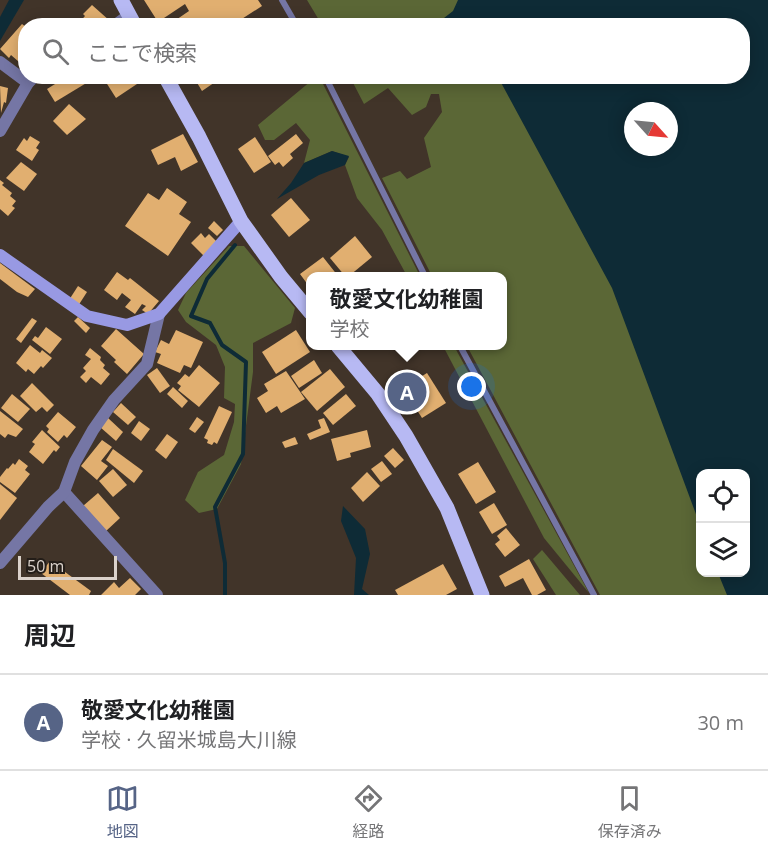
<!DOCTYPE html>
<html lang="ja">
<meta charset="utf-8">
<style>
:root{--surface:#fff;--page:#f6f6f6;--text:#202124;--muted:#757577;--line:#e0e0e0;--accent:#566486}
body{margin:0;font-family:"Open Sans","Noto Sans JP",sans-serif;background:var(--page);color:var(--text)}
.controls{position:absolute;right:18px;bottom:18px;display:grid;overflow:hidden;border-radius:12px;box-shadow:0 3px 15px #0003}
.controls button{width:54px;height:54px;display:grid;place-items:center;padding:0;border:0;border-bottom:2px solid var(--line);background:var(--surface);color:var(--text);font:30px sans-serif}
.compass{position:absolute;left:624px;top:102px;width:54px;height:54px;border-radius:50%;background:var(--surface);box-shadow:0 3px 15px #0003;rotate:117deg}
.scale{position:absolute;left:18px;bottom:15px;width:99px;box-sizing:border-box;padding-left:6px;border:3px solid #dbd2cb;border-top:0;font-size:16px;line-height:21px;white-space:nowrap;color:#dbd2cb;-webkit-text-stroke:4px #231d18;paint-order:stroke}
.you{position:absolute;left:472px;top:387px;width:21px;height:21px;margin:-15px;border:4px solid #fff;border-radius:50%;background:#1a73e8;box-shadow:0 0 0 9px #1a73e833}
.badge{display:grid;place-items:center;width:39px;height:39px;border-radius:50%;background:var(--accent);color:#fff;font-size:20px;font-weight:700}
.pin{position:absolute;translate:-50% -50%;border:3px solid #fff;box-shadow:0 2px 6px #0006}
.popup{position:absolute;left:306px;top:272px;width:201px;height:78px;box-sizing:border-box;display:grid;place-content:center;border-radius:12px;background:var(--surface);filter:drop-shadow(0 2px 4px #0005);font-size:20px;white-space:nowrap;color:var(--muted)}
.popup b{font-size:22px;color:var(--text)}
.popup::after{content:'';position:absolute;left:50%;top:100%;margin-left:-12px;border:12px solid transparent;border-top-color:var(--surface)}
.list{margin:0;padding:0;list-style:none}
h2{display:flex;justify-content:space-between;align-items:center;height:78px;margin:0;padding:0 24px;font-size:26px}
h2 small{font-size:20px;font-weight:400;color:var(--muted)}
.list li{display:grid;grid-template-columns:39px 1fr auto;gap:18px;align-items:center;box-sizing:border-box;height:96px;padding:0 24px;border-top:2px solid var(--line)}
.list b{display:block;font-size:22px;white-space:nowrap}
.list p{margin:0;font-size:20px;white-space:nowrap;color:var(--muted)}
.list em{font-size:20px;font-style:normal;color:var(--muted)}
.icon{flex:none;width:33px;height:33px;fill:none;stroke:currentColor;stroke-width:2;stroke-linecap:round;stroke-linejoin:round}
.map{position:relative;flex:none;width:768px;height:595px;overflow:hidden}
.search{position:absolute;background:var(--surface);box-shadow:0 3px 15px #0003;left:18px;right:18px;top:18px;height:66px;display:flex;align-items:center;gap:15px;box-sizing:border-box;padding:0 21px;border-radius:24px;color:var(--muted);font-size:22px}
.sheet{height:174px;background:var(--surface)}
nav{display:flex;justify-content:space-around;align-items:center;box-sizing:border-box;height:84px;border-top:2px solid var(--line);background:var(--surface);font-size:16px;color:var(--muted)}
nav a{display:grid;justify-items:center;gap:3px}
nav .on{color:var(--accent)}
.map>svg:first-child{display:block}
.green{fill:#5b6736}
.water{fill:#0e2b36;fill-rule:evenodd}
.lines{fill:none;stroke-linecap:round;stroke-linejoin:round}
.stream{stroke:#0e2b36;stroke-width:4}
.building{fill:#e1af70}
.lane{stroke:#7576a5;stroke-width:6}
.street{stroke:#7576a5;stroke-width:12}
.secondary{stroke:#9899e3;stroke-width:12}
.primary{stroke:#b7b9f3;stroke-width:15}
</style>
<div class="map">
<svg width="768" height="595" viewBox="0 0 768 595">
<rect width="100%" height="100%" fill="#413429"/>
<g class="green">
<path d="M307,0H497L512,25H322Z"/>
<path d="M350,77H542L700,473V572H746L768,595H600L467,346H503V276H432L382,178L400,171L407,179L431,167L424,138L442,112L439,94H431L426,107L412,115L388,88L364,104Z"/>
<path d="M311,81L322,82L420,276H407L382,230L357,198L345,165L349,157L332,151L304,163L310,140L296,123L274,140H265L258,125Z"/>
<path d="M229,246H244L295,308L291,323L253,343V372L241,464L217,509L199,513L185,500L198,472L224,455L234,422L235,404L224,398L225,367L216,345L186,322L178,310L186,293Z"/>
<path d="M443,346H454L589,593L544,538Z"/>
<path d="M542,550L580,595H556L533,559Z"/>
</g>
<g class="water">
<path d="M9,0H24L0,41V17Z"/>
<path d="M458,0H768V595H727L718,573L746,572V473H700V525L612,288L498,77L742,76V26L435,25L453,11ZM633,111H669V147H633Z"/>
<path d="M332,151L349,156L345,165L319,175L277,199L291,183L304,163Z"/>
<path d="M343,506L365,529L370,554L362,589L369,595H354L356,558L341,521Z"/>
</g>
<g class="lines">
<path class="stream" d="M225,595V563L215,507L243,454L246,362L222,345L210,323L191,316L207,279L235,245"/>
</g>
<g class="building">
<path d="M144,0H258L262,6L231,26H167L189,11L185,4L158,22Z"/>
<path d="M92,5L110,21L106,26H76L85,16L83,14Z"/>
<path d="M22,24L26,27V68L11,55L9,58L0,49Z"/>
<path d="M68,76H91L93,79L55,102L47,89Z"/>
<path d="M102,76H149L116,98Z"/>
<path d="M193,76H224L202,91Z"/>
<path d="M0,86L8,88L6,103L4,102L1,113Z"/>
<path d="M69,104L86,119L67,135L53,121Z"/>
<path d="M183,134L198,162L181,171L175,157L158,165L151,150Z"/>
<path d="M296,134L303,143L290,154L293,158L283,167L279,162L275,165L268,156Z"/>
<path d="M30,136L40,142L36,148L39,150L32,161L16,150L24,138L27,141Z"/>
<path d="M255,137L271,162L254,173L238,149Z"/>
<path d="M21,162L37,174L24,191L6,178Z"/>
<path d="M0,180L4,183L2,185L12,193L10,196L16,201L12,206L15,208L8,216L0,209Z"/>
<path d="M167,188L187,202L179,214L191,222L168,256L125,226L148,193L159,200Z"/>
<path d="M291,198L310,220L289,237L271,215Z"/>
<path d="M214,221L223,230L217,236L208,228Z"/>
<path d="M201,233L205,238L209,234L217,242L204,256L191,243Z"/>
<path d="M355,236L372,257L349,276H345L330,258Z"/>
<path d="M323,257L338,276H311V289L300,274Z"/>
<path d="M0,263L35,289L28,297L17,292L0,279Z"/>
<path d="M117,272L128,280L130,278L159,301L148,314L142,310L146,306L142,304L135,314L125,307L131,300L122,293L117,300L104,290Z"/>
<path d="M78,286L87,292L78,306L69,300Z"/>
<path d="M78,317L90,328L86,333L74,321Z"/>
<path d="M32,318L37,321L21,343L16,339Z"/>
<path d="M46,327L62,339L50,354L32,340L35,336L38,338Z"/>
<path d="M116,329L144,354L127,374L114,362L116,360L101,346Z"/>
<path d="M176,330L203,342L191,368L184,365L180,373L157,363L161,354L155,352L161,340L169,344Z"/>
<path d="M296,330L310,352L276,374L262,352Z"/>
<path d="M30,345L40,353L42,350L52,358L43,368L41,366L34,374L28,369L26,372L16,363Z"/>
<path d="M90,348L101,357L100,360L105,365L103,368L110,374L101,385L91,377L86,383L80,377L86,371L83,368L91,359L85,355Z"/>
<path d="M314,360L322,373L299,388L291,376Z"/>
<path d="M199,365L220,383L199,407L178,390L181,386L177,383L185,374L189,377Z"/>
<path d="M157,368L170,386L160,393L147,375Z"/>
<path d="M330,369L345,387L317,411L301,392Z"/>
<path d="M286,371L305,399L281,413L277,406L266,413L257,398L268,391L264,384Z"/>
<path d="M427,373L446,403L422,418L403,388Z"/>
<path d="M32,383L54,405L47,412L42,407L36,412L20,396Z"/>
<path d="M173,387L188,401L182,408L167,394Z"/>
<path d="M12,394L30,409L18,422L1,408Z"/>
<path d="M346,394L356,406L333,425L323,413Z"/>
<path d="M121,403L136,417L128,425L113,412Z"/>
<path d="M219,406L232,412L217,444L214,442L212,445L207,443L208,440L204,438Z"/>
<path d="M0,411L23,429L16,437L8,434L5,438L0,434Z"/>
<path d="M58,412L76,427L67,438L64,435L58,442L47,432L49,429L46,426Z"/>
<path d="M197,417L204,422L195,433L189,429Z"/>
<path d="M108,418L123,432L116,441L100,427Z"/>
<path d="M324,418L330,432L310,440L307,434L321,428L318,420Z"/>
<path d="M139,421L150,429L141,441L131,433Z"/>
<path d="M42,430L60,447L56,452L54,450L43,464L29,452L35,444L32,442Z"/>
<path d="M367,430L371,447L350,453L351,457L337,461L331,439Z"/>
<path d="M167,434L178,442L166,459L155,450Z"/>
<path d="M295,437L298,444L285,448L282,442Z"/>
<path d="M102,440L112,447L101,461L108,466L97,480L81,466Z"/>
<path d="M393,448L404,460L395,468L384,456Z"/>
<path d="M113,449L143,471L134,483L106,460Z"/>
<path d="M19,459L28,466L25,470L30,474L15,493L0,482V477L7,468L8,469L13,463L15,465Z"/>
<path d="M382,461L392,474L381,482L371,469Z"/>
<path d="M478,462L496,492L476,504L458,474Z"/>
<path d="M113,469L127,485L113,497L99,481Z"/>
<path d="M367,472L380,486L363,502L351,488Z"/>
<path d="M0,484L17,498L0,520Z"/>
<path d="M98,493L120,518L105,532L83,506Z"/>
<path d="M494,503L507,525L492,534L479,512Z"/>
<path d="M506,528L520,545L505,557L495,544L500,540L497,536Z"/>
<path d="M529,559L546,590L537,595H532L523,578L505,587L499,576Z"/>
<path d="M50,561L91,591L89,595H70L41,573Z"/>
<path d="M443,564L457,589L446,595H398L395,590Z"/>
<path d="M130,578L141,589L135,595H101L114,582L119,588Z"/>
</g>
<g class="lines">
<g class="lane">
<path d="M282,0L297,26"/>
<path d="M325,76L425,276"/>
<path d="M460,346L594,595"/>
</g>
<g class="street">
<path d="M114,26L129,15"/>
<path d="M0,62L28,83"/>
<path d="M0,131L28,83L35,76"/>
<path d="M64,492L157,595"/>
<path d="M0,563L48,507L64,492L75,462L93,430L114,400L147,364L159,314"/>
</g>
<path class="secondary" d="M0,255L87,316L127,325L159,314L241,221"/>
<g class="primary">
<path d="M121,0L135,26"/>
<path d="M165,76L199,137L241,221L281,277L311,313"/>
<path d="M338,346L378,394L406,436L447,508L482,595"/>
</g>
</g>
</svg>
<div class="controls">
<button><svg class="icon" aria-label="locate" viewBox="0 0 24 24"><circle cx="12" cy="12" r="6"/><path d="M12 2v4M12 18v4M2 12h4M18 12h4"/></svg></button>
<button><svg class="icon" aria-label="layers" viewBox="0 0 24 24"><path d="M12 4l9 5-9 5-9-5zM3 14l9 5 9-5"/></svg></button>
</div>
<svg class="compass" viewBox="-18 -18 36 36"><path d="M0-13l5 13h-10z" fill="#e53935"/><path d="M0 13l5-13h-10z" fill="#757577"/></svg>
<div class="scale">50 m</div>
<div class="you"></div>
<div class="pin badge" style="left:407px;top:392px">A</div>
<div class="popup"><b>敬愛文化幼稚園</b>学校</div>
<div class="search"><svg class="icon" aria-label="search" viewBox="0 0 24 24"><circle cx="10" cy="10" r="6"/><path d="M15 15l6 6"/></svg>ここで検索</div>
</div>
<section class="sheet">
<h2>周辺<small></small></h2>
<ul class="list">
<li><span class="badge">A</span><div><b>敬愛文化幼稚園</b><p>学校 · 久留米城島大川線</p></div><em>30 m</em></li>
</ul>
</section>
<nav>
<a class="on"><svg class="icon" aria-label="map" viewBox="0 0 24 24"><path d="M3 6l6-2 6 2 6-2v14l-6 2-6-2-6 2zM9 4v14M15 6v14"/></svg>地図</a>
<a><svg class="icon" aria-label="directions" viewBox="0 0 24 24"><path d="M12 3l9 9-9 9-9-9zM9 14v-3h6M13 9l2 2-2 2"/></svg>経路</a>
<a><svg class="icon" aria-label="saved" viewBox="0 0 24 24"><path d="M7 4h10v16l-5-4-5 4z"/></svg>保存済み</a>
</nav>
